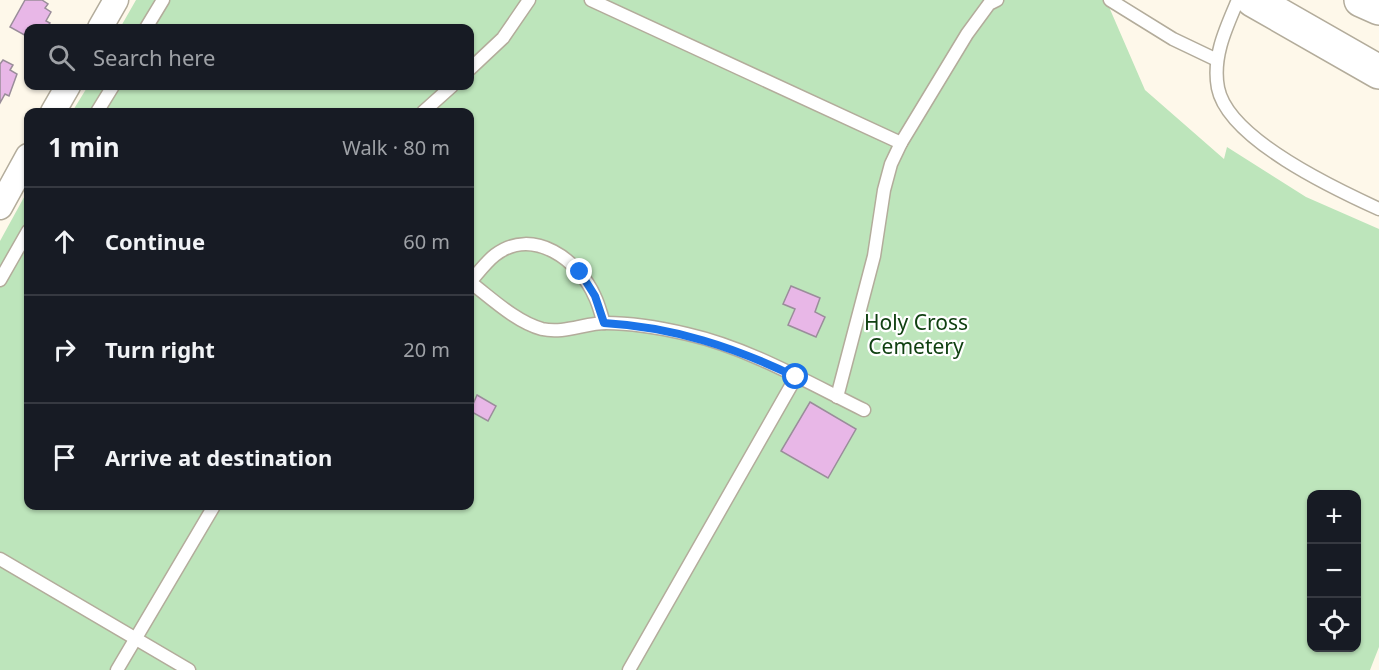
<!DOCTYPE html>
<meta charset="utf-8">
<style>
:root{--surface:#171b24;--page:#242831;--text:#f1f3f6;--muted:#9ea1a6;--line:#363941}
body{margin:0;font-family:"Noto Sans",sans-serif;background:var(--page);color:var(--text)}
.controls{position:absolute;right:18px;bottom:18px;display:grid;overflow:hidden;border-radius:12px;box-shadow:0 2px 4px #0004}
.controls button{width:54px;height:54px;display:grid;place-items:center;padding:0;border:0;border-bottom:2px solid var(--line);background:var(--surface);color:var(--text);font:30px sans-serif}
.stop{position:absolute;width:18px;height:18px;margin:-14px;border:4px solid #1a73e8;border-radius:50%;background:#fff}
.stop.end{background:#1a73e8;border-color:#fff;box-shadow:0 2px 6px #0008}
.list{margin:0;padding:0;list-style:none}
h2{display:flex;justify-content:space-between;align-items:center;height:78px;margin:0;padding:0 24px;font-size:26px}
h2 small{font-size:20px;font-weight:400;color:var(--muted)}
.list li{display:grid;grid-template-columns:39px 1fr auto;gap:18px;align-items:center;box-sizing:border-box;height:108px;padding:0 24px;border-top:2px solid var(--line)}
.list b{display:block;font-size:22px;white-space:nowrap}
.list em{font-size:20px;font-style:normal;color:var(--muted)}
.icon{flex:none;width:33px;height:33px;fill:none;stroke:currentColor;stroke-width:2;stroke-linecap:round;stroke-linejoin:round}
.map{position:relative;flex:none;width:1379px;height:670px;overflow:hidden}
.search{position:absolute;background:var(--surface);box-shadow:0 2px 4px #0004;left:24px;top:24px;width:450px;height:66px;display:flex;align-items:center;gap:15px;box-sizing:border-box;padding:0 21px;border-radius:12px;color:var(--muted);font-size:22px}
.panel{position:absolute;background:var(--surface);box-shadow:0 2px 4px #0004;left:24px;top:108px;width:450px;height:402px;border-radius:12px}
.map>svg:first-child{display:block}
.green{fill:#bde5bb;fill-rule:evenodd}
.building{fill:#e8b7e7;stroke:#9a8d9a;stroke-width:1.5}
.lines{fill:none;stroke-linecap:round;stroke-linejoin:round}
.service-casing{stroke:#b3ac9b;stroke-width:15}
.minor-casing{stroke:#b3ac9b;stroke-width:27}
.primary-casing{stroke:#b3ac9b;stroke-width:36}
.motorway-casing{stroke:#b3ac9b;stroke-width:36}
.service{stroke:#fff;stroke-width:12}
.minor{stroke:#fff;stroke-width:24}
.primary{stroke:#fff;stroke-width:33}
.motorway{stroke:#fff;stroke-width:33}
.route{stroke:#1a73e8;stroke-width:8}
.labels{text-anchor:middle;dominant-baseline:central;stroke-width:4.5;stroke-linejoin:round;paint-order:stroke}
.park-label{font-size:21px;fill:#104011;stroke:#fff}
</style>
<div class="map">
<svg width="1379" height="670" viewBox="0 0 1379 670">
<rect width="100%" height="100%" fill="#fef8ea"/>
<path class="green" d="M136,0H1106L1145,90L1224,159L1227,147L1306,197L1379,229V647L1370,670H0V241L28,190V506H470V112H72L88,86H470V28H120ZM1312,494H1356V648H1312Z"/>
<g class="building">
<path d="M25,0H42L48,4L45,8L51,12L46,21L50,23L46,28H28V37L10,27Z"/>
<path d="M3,60L13,65L10,70L17,74L9,96L5,94L0,103V64Z"/>
<path d="M791,286L820,298L815,312L825,317L816,337L788,325L795,309L783,304Z"/>
<path d="M477,395L496,406L488,421L470,411Z"/>
<path d="M810,402L856,429L828,478L781,451Z"/>
</g>
<g class="lines">
<g class="service-casing">
<g id="service">
<path d="M591,0L901,143"/>
<path d="M1110,0L1173,39L1217,60"/>
<path d="M1238,0C1226,28 1212,57 1218,88C1228,139 1335,189 1379,209"/>
<path d="M146,28L163,0"/>
<path d="M470,69L503,38L529,0"/>
<path d="M97,112L113,86"/>
<path d="M423,112L452,86"/>
<path d="M0,280L28,231"/>
<path d="M470,282C491,298 516,322 542,329C564,334 585,323 606,323C633,323 661,328 687,334C749,348 807,382 864,410"/>
<path d="M470,282C478,273 486,262 495,255C533,226 579,260 595,297C599,305 601,315 604,323"/>
<path d="M837,397L874,256L884,190L891,164L901,143L967,34L989,4L997,0"/>
<path d="M0,559L189,670"/>
<path d="M117,670L214,506"/>
<path d="M629,670L796,377"/>
</g>
</g>
<g class="minor-casing">
<g id="minor">
<path d="M100,28L116,0"/>
<path d="M53,112L68,86"/>
<path d="M0,207L28,156"/>
</g>
</g>
<g class="primary-casing">
<path id="primary" d="M1361,0L1379,8"/>
</g>
<g class="motorway-casing">
<path id="motorway" d="M1253,0L1379,72"/>
</g>
<use href="#service" class="service"/>
<use href="#minor" class="minor"/>
<use href="#primary" class="primary"/>
<use href="#motorway" class="motorway"/>
</g>
<g class="lines">
<path class="route" d="M580,272L595,296L604,323C673,327 734,347 796,377"/>
</g>
<g class="labels">
<g class="park-label">
<text x="916" y="322">Holy Cross<tspan x="916" dy="24">Cemetery</tspan></text>
</g>
</g>
</svg>
<div class="controls">
<button>+</button>
<button>−</button>
<button><svg class="icon" aria-label="locate" viewBox="0 0 24 24"><circle cx="12" cy="12" r="6"/><path d="M12 2v4M12 18v4M2 12h4M18 12h4"/></svg></button>
</div>
<div class="stop" style="left:796px;top:377px"></div>
<div class="stop end" style="left:580px;top:272px"></div>
<div class="search"><svg class="icon" aria-label="search" viewBox="0 0 24 24"><circle cx="10" cy="10" r="6"/><path d="M15 15l6 6"/></svg>Search here</div>
<section class="panel">
<h2>1 min<small>Walk · 80 m</small></h2>
<ul class="list">
<li><svg class="icon" aria-label="ahead" viewBox="0 0 24 24"><path d="M12 20V5M6 11l6-6 6 6"/></svg><div><b>Continue</b></div><em>60 m</em></li>
<li><svg class="icon" aria-label="right" viewBox="0 0 24 24"><path d="M7 20v-9h11M14 6l5 5-5 5"/></svg><div><b>Turn right</b></div><em>20 m</em></li>
<li><svg class="icon" aria-label="arrive" viewBox="0 0 24 24"><path d="M6 21V4h12l-3 4 3 4H6"/></svg><div><b>Arrive at destination</b></div></li>
</ul>
</section>
</div>
